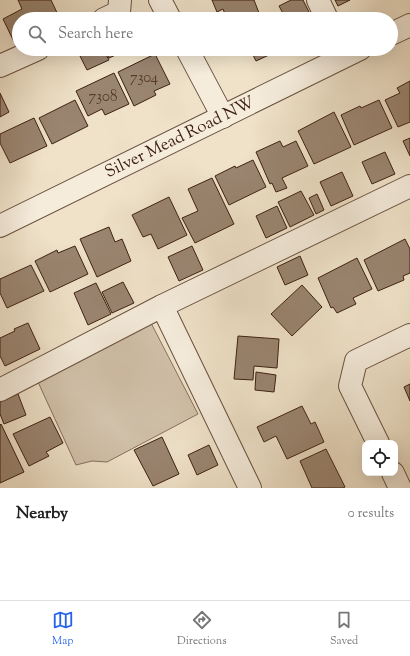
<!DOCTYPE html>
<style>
:root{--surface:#fff;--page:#f2f2f2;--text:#222;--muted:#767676;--line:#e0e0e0;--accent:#2563eb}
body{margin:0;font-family:"Sorts Mill Goudy",serif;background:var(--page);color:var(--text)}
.controls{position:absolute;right:12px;bottom:12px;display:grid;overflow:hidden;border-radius:8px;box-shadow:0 4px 16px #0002}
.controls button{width:36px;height:36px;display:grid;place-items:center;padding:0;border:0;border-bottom:1px solid var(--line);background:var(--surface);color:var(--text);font:20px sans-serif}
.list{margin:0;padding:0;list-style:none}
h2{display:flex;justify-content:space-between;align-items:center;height:52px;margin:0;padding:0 16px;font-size:17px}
h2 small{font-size:13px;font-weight:400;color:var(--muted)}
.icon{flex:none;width:22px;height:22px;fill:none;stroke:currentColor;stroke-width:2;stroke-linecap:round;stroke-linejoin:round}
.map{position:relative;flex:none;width:410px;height:488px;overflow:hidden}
.search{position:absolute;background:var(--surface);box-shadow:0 4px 16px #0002;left:12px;right:12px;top:12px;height:44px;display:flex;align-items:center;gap:10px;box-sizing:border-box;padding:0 14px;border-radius:22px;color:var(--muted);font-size:15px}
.sheet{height:112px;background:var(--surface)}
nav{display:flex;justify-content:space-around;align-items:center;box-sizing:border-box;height:56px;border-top:1px solid var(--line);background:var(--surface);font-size:11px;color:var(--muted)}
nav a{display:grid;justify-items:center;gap:2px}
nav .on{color:var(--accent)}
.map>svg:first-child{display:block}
.green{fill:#d1c1aa;stroke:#88715e}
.building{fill:#9a8571;stroke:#3e2112}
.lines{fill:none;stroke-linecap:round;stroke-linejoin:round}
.minor-casing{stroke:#6a5140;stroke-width:24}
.minor{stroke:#f5ecdc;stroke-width:22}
.labels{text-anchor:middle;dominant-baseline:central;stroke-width:3;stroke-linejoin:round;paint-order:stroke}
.number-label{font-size:15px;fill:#553a2a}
.street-label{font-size:17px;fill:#3e2112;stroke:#f5ecdc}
</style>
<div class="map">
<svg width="410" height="488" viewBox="0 0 410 488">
<rect width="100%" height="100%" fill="#efe2c9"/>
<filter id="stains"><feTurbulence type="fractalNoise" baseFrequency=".005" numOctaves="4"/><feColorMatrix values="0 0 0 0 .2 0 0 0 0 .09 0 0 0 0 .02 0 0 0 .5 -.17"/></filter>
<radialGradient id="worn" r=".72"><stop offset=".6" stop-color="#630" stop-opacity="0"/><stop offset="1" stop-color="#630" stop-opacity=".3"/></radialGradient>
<path class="green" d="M151,323L198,414L107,462L92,461L76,465L38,382Z"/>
<g class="building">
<path d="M18,0H51L60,19H19V44L16,46L3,19L22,9Z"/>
<path d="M212,0H254L259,13L246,19H227L223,9L217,12Z"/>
<path d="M291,0H303L311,16L306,19H286L279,6Z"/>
<path d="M335,0H350L338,6Z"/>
<path d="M267,14L269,19H257Z"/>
<path d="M79,49H103L109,60L87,70L77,50Z"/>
<path d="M104,49H129L109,58Z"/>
<path d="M250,49H282L256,61Z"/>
<path d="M155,54L170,84L154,91L156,95L134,106L118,72Z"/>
<path d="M114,73L129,104L105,115L102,109L88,116L76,91Z"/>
<path d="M410,81V122L398,127L385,100L400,93L397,88Z"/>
<path d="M0,93L9,112L0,117Z"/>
<path d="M75,100L88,126L52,144L39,118Z"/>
<path d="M379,100L392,128L354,145L341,115L360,106L361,108Z"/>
<path d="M334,112L351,147L314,164L298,131Z"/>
<path d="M34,118L47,146L10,163L0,143V134Z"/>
<path d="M410,138V156L403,141Z"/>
<path d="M280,141L283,147L296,141L308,166L282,178L287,188L276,192L272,183L270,184L256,152Z"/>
<path d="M385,152L395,174L372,184L362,162Z"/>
<path d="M253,160L266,187L229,205L215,176L235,166L236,168Z"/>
<path d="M342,172L353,196L331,206L320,182Z"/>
<path d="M212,178L234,224L195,243L182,218L198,211L188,189Z"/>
<path d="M301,191L314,215L290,227L278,202Z"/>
<path d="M317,194L324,210L316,214L309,198Z"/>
<path d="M169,197L187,235L158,249L151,234L143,237L132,215Z"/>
<path d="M277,206L287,228L266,238L256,216Z"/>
<path d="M109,227L115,242L122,239L131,261L97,277L80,239Z"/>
<path d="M405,239L410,249V273L403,276L404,280L378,291L364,260Z"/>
<path d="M75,246L88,274L50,292L35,261L57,250L58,253Z"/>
<path d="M192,246L203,270L179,281L168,257Z"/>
<path d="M300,256L308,275L285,285L277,267Z"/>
<path d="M357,258L372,289L353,298L356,304L337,313L333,307L331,308L318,278Z"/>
<path d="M31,265L44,291L7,308L0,293V279Z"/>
<path d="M123,282L134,303L112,313L102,292Z"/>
<path d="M96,283L111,314L88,325L74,293Z"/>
<path d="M302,285L322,307L292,336L271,314Z"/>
<path d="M28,323L40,349L5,366L0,356V338L15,331L14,329Z"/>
<path d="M238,336L279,339L277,368L254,366L253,380L234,379Z"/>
<path d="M256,372L276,375L274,392L255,390Z"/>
<path d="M410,384V401L404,387Z"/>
<path d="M18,394L26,415L4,424L0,414V402Z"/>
<path d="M302,406L311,424L315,422L324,442L287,459L276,436L264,442L257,427Z"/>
<path d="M50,417L63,443L46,452L49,456L29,466L13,434Z"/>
<path d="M1,424L24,472L0,483V425Z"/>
<path d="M162,437L179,474L153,486L134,450Z"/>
<path d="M209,445L218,465L197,475L188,455Z"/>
<path d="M326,449L345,487L343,488H312L300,461Z"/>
</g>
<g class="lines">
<g class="minor-casing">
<g id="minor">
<path d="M160,0L170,19"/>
<path d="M318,0L327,19"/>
<path d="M104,19L119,12L120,0"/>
<path d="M391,34L410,25"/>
<path d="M187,49L223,117"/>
<path d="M0,66L38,49"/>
<path d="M0,226L360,49"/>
<path d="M162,306L250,488"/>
<path d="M0,390L162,306L410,186"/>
<path d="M378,443L350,386L356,361L410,335"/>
<path d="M393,473L400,488"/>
</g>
</g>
<use href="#minor" class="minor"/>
</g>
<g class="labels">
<g class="number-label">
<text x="144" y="78">7304</text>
<text x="103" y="97">7308</text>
</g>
<g class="street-label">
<text transform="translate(180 138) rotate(-26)">Silver Mead Road NW</text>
</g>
</g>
<rect width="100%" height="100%" filter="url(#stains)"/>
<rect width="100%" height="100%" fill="url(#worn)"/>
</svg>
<div class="controls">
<button><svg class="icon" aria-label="locate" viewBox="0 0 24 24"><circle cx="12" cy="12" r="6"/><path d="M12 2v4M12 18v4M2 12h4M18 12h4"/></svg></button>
</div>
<div class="search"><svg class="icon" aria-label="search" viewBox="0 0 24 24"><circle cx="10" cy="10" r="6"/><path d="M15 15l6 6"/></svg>Search here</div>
</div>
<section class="sheet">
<h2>Nearby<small>0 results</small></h2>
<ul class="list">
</ul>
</section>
<nav>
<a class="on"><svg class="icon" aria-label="map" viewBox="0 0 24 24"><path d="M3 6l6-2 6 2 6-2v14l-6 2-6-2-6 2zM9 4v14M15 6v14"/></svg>Map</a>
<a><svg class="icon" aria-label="directions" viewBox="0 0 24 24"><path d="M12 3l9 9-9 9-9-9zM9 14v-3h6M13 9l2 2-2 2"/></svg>Directions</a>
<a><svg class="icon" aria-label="saved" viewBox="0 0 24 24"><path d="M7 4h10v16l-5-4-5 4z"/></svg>Saved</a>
</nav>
